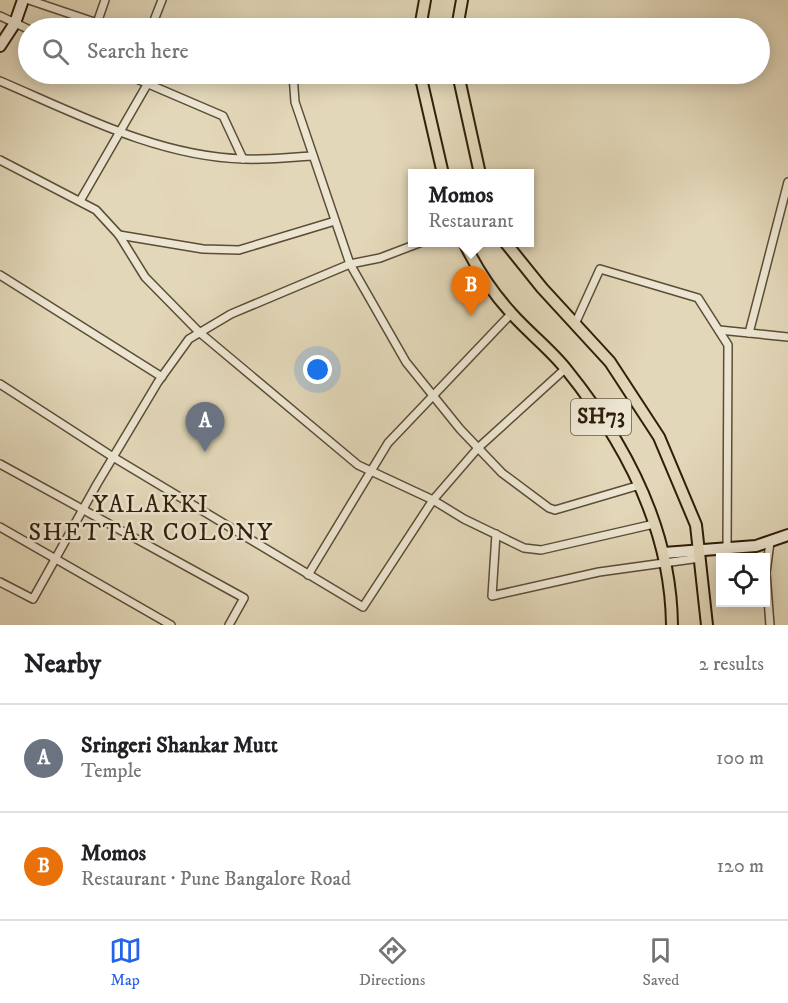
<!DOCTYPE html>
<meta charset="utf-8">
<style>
:root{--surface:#fff;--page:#f6f6f6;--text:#202124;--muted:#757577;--line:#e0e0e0;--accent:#2563eb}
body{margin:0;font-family:"IM FELL DW Pica",serif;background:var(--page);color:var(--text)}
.controls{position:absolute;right:18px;bottom:18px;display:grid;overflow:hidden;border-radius:0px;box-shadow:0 3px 15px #0003}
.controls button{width:54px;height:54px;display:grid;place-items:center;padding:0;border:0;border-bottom:2px solid var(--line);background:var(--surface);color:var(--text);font:30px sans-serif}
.you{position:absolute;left:318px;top:370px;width:21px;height:21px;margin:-15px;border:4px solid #fff;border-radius:50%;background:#1a73e8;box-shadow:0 0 0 9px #1a73e833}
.badge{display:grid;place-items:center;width:39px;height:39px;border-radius:50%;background:var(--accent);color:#fff;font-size:20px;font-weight:700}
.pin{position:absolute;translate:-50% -50px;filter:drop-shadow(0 2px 3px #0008)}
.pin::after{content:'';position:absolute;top:32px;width:21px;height:18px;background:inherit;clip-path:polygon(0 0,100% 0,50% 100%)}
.popup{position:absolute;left:408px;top:169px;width:126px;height:78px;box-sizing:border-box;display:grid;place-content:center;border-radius:0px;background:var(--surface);filter:drop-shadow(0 2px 4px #0005);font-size:20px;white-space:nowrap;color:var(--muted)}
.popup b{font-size:22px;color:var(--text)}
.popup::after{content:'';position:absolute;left:50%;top:100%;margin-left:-12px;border:12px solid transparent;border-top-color:var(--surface)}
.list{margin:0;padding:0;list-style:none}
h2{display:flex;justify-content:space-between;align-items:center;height:78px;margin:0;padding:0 24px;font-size:26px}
h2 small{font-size:20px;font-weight:400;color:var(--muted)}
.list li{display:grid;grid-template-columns:39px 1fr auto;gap:18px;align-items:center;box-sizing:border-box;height:108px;padding:0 24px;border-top:2px solid var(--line)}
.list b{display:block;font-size:22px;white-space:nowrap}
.list p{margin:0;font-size:20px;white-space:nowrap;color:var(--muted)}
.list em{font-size:20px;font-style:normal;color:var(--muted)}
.icon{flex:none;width:33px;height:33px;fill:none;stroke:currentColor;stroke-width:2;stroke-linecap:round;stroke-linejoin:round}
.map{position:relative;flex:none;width:788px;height:625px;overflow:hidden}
.search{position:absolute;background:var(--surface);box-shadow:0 3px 15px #0003;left:18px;right:18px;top:18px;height:66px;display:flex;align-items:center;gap:15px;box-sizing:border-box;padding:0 21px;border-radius:33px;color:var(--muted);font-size:22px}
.sheet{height:294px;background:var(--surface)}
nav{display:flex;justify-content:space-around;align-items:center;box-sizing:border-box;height:84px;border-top:2px solid var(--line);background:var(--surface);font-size:16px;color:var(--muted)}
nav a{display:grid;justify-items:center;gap:3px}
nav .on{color:var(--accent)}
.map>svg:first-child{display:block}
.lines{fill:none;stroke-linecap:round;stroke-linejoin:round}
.street-casing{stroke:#5c4d36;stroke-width:10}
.secondary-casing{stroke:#2f1f0a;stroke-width:14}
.primary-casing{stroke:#2f1f0a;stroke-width:14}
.street{stroke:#ece5d1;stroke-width:7}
.secondary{stroke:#ece5d1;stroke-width:10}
.primary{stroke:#e2d7b8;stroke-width:10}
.labels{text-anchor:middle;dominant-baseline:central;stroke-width:5;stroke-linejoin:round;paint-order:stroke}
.shield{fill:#ece5d1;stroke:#685a46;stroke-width:1.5}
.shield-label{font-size:21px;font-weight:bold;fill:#2f1f0a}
.neighbourhood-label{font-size:24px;letter-spacing:1.5px;fill:#2f1f0a;stroke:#ece5d1}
</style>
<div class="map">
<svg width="788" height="625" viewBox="0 0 788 625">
<rect width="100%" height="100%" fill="#e2d7b8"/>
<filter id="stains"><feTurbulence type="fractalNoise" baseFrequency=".00333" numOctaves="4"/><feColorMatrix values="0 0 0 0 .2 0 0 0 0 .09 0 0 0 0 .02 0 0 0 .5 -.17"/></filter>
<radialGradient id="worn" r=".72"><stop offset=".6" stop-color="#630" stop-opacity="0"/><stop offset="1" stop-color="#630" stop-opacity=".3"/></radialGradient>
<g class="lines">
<g class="street-casing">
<g id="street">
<path d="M29,0L112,28"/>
<path d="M0,16L28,29"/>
<path d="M97,23L105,0"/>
<path d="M151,28L162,0"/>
<path d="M125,74L223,116L243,159"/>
<path d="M293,74L295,102L350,264L406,362L460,429L502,473L549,508L555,510L640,485"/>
<path d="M0,81C77,114 159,157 244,159C267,160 290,157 313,156"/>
<path d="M0,160L96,210L119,235L145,277L199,332L358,465L433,500L464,519L524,548L541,550L654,524"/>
<path d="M80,201L148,83"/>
<path d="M119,235L203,249L239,250L335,221"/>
<path d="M0,275L162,377"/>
<path d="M575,324L600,269L698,298L728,345L727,549"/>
<path d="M719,330L788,337"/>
<path d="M749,333L788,182"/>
<path d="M0,384L113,457L363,607L433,500L478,448L566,368"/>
<path d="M0,464L244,598L229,625"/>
<path d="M0,527L171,625"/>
<path d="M496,534L492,596L599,572L700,558"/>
<path d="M770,542L766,573L770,625"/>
<path d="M308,575L388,443L511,314"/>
<path d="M0,582L33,599L97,484L158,382L189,339L231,314L350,264L380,258L422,242"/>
</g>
</g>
<g class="secondary-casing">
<g id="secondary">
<path d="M0,46L15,23L23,0"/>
<path d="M664,553L756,546L788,535"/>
</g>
</g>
<g class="primary-casing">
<g id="primary">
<path d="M420,28L425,0"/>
<path d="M457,28L462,0"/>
<path d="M420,74L443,174"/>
<path d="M458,74L480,174"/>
<path d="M464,242C476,268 492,292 512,314C529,333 550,349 566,369C625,442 671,530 672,625"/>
<path d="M505,242L542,288L610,362L659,437L696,525L707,625"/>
</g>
</g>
<use href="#street" class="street"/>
<use href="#secondary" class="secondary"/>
<use href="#primary" class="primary"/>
</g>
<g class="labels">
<rect class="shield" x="571" y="399" width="60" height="36" rx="4.5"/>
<g class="shield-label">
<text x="601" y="417">SH73</text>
</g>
<g class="neighbourhood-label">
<text x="151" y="505">YALAKKI<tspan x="151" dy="28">SHETTAR COLONY</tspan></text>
</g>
</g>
<rect width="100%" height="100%" filter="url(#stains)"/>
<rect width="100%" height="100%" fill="url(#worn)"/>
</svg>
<div class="controls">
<button><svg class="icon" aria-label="locate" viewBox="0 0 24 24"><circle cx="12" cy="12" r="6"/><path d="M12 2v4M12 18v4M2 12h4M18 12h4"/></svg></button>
</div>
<div class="you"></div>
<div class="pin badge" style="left:205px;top:452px;background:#6b7280">A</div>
<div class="pin badge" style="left:471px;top:316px;background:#e8710a">B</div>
<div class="popup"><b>Momos</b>Restaurant</div>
<div class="search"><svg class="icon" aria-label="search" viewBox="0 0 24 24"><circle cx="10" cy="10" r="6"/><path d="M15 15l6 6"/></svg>Search here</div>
</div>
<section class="sheet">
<h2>Nearby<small>2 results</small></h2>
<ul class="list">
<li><span class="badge" style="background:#6b7280">A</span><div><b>Sringeri Shankar Mutt</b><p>Temple</p></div><em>100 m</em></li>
<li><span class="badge" style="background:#e8710a">B</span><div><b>Momos</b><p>Restaurant · Pune Bangalore Road</p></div><em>120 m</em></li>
</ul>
</section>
<nav>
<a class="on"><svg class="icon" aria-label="map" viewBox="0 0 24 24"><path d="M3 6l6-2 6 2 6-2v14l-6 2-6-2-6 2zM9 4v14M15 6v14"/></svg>Map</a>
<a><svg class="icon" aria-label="directions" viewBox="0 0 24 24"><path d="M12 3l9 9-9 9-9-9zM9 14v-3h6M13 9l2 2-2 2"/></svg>Directions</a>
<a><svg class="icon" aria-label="saved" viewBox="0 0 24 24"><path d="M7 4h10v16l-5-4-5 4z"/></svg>Saved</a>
</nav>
